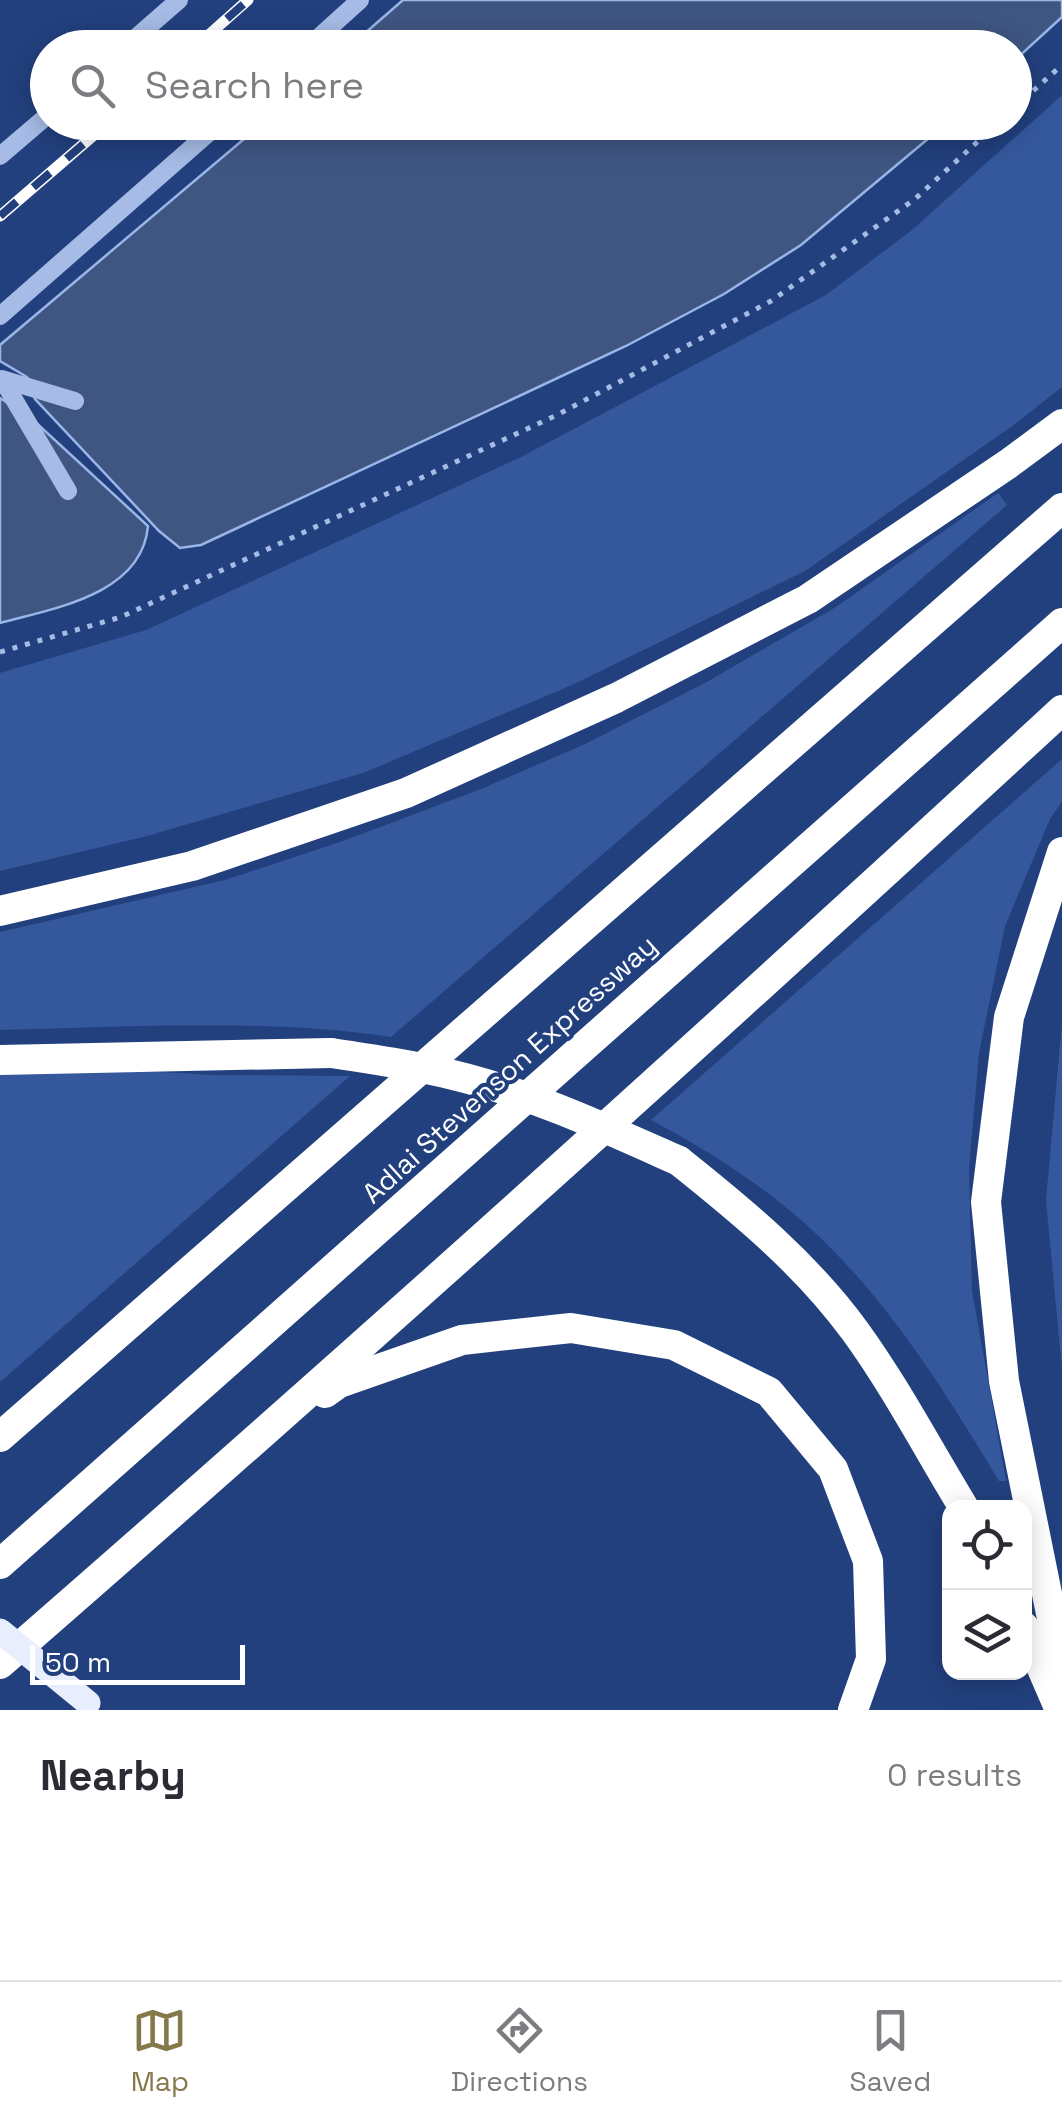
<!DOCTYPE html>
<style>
:root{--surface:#fff;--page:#f7f7f7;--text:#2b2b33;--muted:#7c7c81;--line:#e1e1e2;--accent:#85794b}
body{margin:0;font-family:"Space Grotesk",sans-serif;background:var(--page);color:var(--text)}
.controls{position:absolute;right:30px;bottom:30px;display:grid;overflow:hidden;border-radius:20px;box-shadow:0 5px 25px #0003}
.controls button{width:90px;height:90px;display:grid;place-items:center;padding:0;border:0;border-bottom:2px solid var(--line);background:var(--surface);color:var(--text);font:50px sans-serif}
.scale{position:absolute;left:30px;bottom:25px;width:215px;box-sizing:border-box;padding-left:10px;border:5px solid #fff;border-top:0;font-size:28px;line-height:35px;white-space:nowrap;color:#fff;-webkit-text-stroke:8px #22407e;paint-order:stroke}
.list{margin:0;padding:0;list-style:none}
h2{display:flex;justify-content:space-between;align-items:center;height:130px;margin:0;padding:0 40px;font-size:42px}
h2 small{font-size:32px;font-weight:400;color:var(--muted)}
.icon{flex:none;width:55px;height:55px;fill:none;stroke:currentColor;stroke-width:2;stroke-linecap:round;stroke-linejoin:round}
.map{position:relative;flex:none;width:1062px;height:1710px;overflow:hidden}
.search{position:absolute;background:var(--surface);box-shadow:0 5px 25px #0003;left:30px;right:30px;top:30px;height:110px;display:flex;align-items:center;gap:25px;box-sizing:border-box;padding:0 35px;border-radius:55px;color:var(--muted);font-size:38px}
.sheet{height:270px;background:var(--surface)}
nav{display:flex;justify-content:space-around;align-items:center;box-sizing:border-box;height:140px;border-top:2px solid var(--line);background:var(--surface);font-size:28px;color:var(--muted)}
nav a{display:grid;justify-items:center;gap:5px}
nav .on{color:var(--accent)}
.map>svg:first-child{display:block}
.green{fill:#35589c}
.water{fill:#3f5683;stroke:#9ab6e8;stroke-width:2.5}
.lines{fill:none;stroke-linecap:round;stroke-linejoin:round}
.path{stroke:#a6bce6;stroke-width:5;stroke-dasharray:5 8;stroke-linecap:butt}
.minor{stroke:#a6bce6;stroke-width:18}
.highway{stroke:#fff;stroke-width:30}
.rail-casing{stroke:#fff;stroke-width:11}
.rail{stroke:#22407e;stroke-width:8;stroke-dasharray:22;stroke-linecap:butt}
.major-bridge{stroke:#e8eefd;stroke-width:25}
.highway-bridge{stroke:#fff;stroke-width:30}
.labels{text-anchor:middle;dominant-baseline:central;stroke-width:8;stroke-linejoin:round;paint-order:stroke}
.street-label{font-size:28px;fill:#fff;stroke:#22407e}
</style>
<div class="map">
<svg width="1062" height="1710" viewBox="0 0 1062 1710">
<rect width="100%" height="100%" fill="#22407e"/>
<g class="green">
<path d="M1062,95V387L1015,424L805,571L572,685L363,773L147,836L0,871V673L146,630L521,457L826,295L912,230Z"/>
<path d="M998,493L1007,505L391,1037C263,1018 129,1027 0,1030V932L225,880L343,841L481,789L583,745L705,683L836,607Z"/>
<path d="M1062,759V802L1050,819L1005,926L979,1053L969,1169L972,1291L1006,1481H999C936,1376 868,1268 769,1194C733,1167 691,1141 651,1120Z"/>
<path d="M1062,1023V1369L1046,1200Z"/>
<path d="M107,1069L213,1075L350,1076L0,1382V1071Z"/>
</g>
<g class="water">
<path d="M403,0H1062V17L1015,60L1014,48L349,47Z"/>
<path d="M263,123H947L801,245L724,294L626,346L201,545L180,548L159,531L35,399L27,377L0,361V345Z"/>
<path d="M0,398L31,418L148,526C142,594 56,608 0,623Z"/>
</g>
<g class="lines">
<g class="path">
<path d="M1014,108L1062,65"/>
<path d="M0,652L121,617L557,415L771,301L915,199L999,122"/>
</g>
<g class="minor">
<path d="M124,48L179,0"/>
<path d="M307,48L360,0"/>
<path d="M0,156L48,115"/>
<path d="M0,316L221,122"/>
<path d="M68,491L2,379L75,401"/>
</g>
<g class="highway">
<path d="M1062,852L1009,1017L986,1202L1004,1381L1062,1668"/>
<path d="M0,911L192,866L406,793L616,698L808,599L1008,464L1062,424"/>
<path d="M0,1060L331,1053"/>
<path d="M679,1161C743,1212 806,1264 855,1331C895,1386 928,1449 964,1508"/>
<path d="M325,1393L339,1383L462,1340L571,1328L674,1345L769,1392L833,1469L868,1561L871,1659L853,1710"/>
<path d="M0,1437L1062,508"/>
<path d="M0,1564L1062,623"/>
<path d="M1024,1627L1060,1710"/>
<path d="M0,1664C359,1351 712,1033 1062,710"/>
</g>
<g class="rail-casing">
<g id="rail">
<path d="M194,48L248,0"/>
<path d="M0,216L109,122"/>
</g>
</g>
<use href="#rail" class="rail"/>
<path class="major-bridge" d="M0,1631L88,1703"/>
<path class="highway-bridge" d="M331,1053C372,1059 413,1065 453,1075C532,1094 605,1128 679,1161"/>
</g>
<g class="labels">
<g class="street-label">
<text transform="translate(509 1069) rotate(-42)">Adlai Stevenson Expressway</text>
</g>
</g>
</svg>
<div class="controls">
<button><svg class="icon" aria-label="locate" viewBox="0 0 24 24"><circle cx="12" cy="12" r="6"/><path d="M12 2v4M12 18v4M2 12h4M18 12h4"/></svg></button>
<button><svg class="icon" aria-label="layers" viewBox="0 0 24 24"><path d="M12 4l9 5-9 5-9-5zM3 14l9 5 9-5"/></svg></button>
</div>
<div class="scale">50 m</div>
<div class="search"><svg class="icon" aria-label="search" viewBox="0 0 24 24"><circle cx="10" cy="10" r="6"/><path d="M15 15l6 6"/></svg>Search here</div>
</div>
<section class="sheet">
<h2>Nearby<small>0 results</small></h2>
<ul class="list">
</ul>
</section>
<nav>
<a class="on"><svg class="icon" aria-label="map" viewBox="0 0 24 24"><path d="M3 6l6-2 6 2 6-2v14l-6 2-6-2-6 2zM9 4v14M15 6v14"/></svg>Map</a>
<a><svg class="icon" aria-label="directions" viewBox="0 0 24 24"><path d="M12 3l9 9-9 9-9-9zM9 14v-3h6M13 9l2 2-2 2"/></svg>Directions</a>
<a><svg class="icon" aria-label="saved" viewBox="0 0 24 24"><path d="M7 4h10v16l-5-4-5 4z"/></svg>Saved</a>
</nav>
